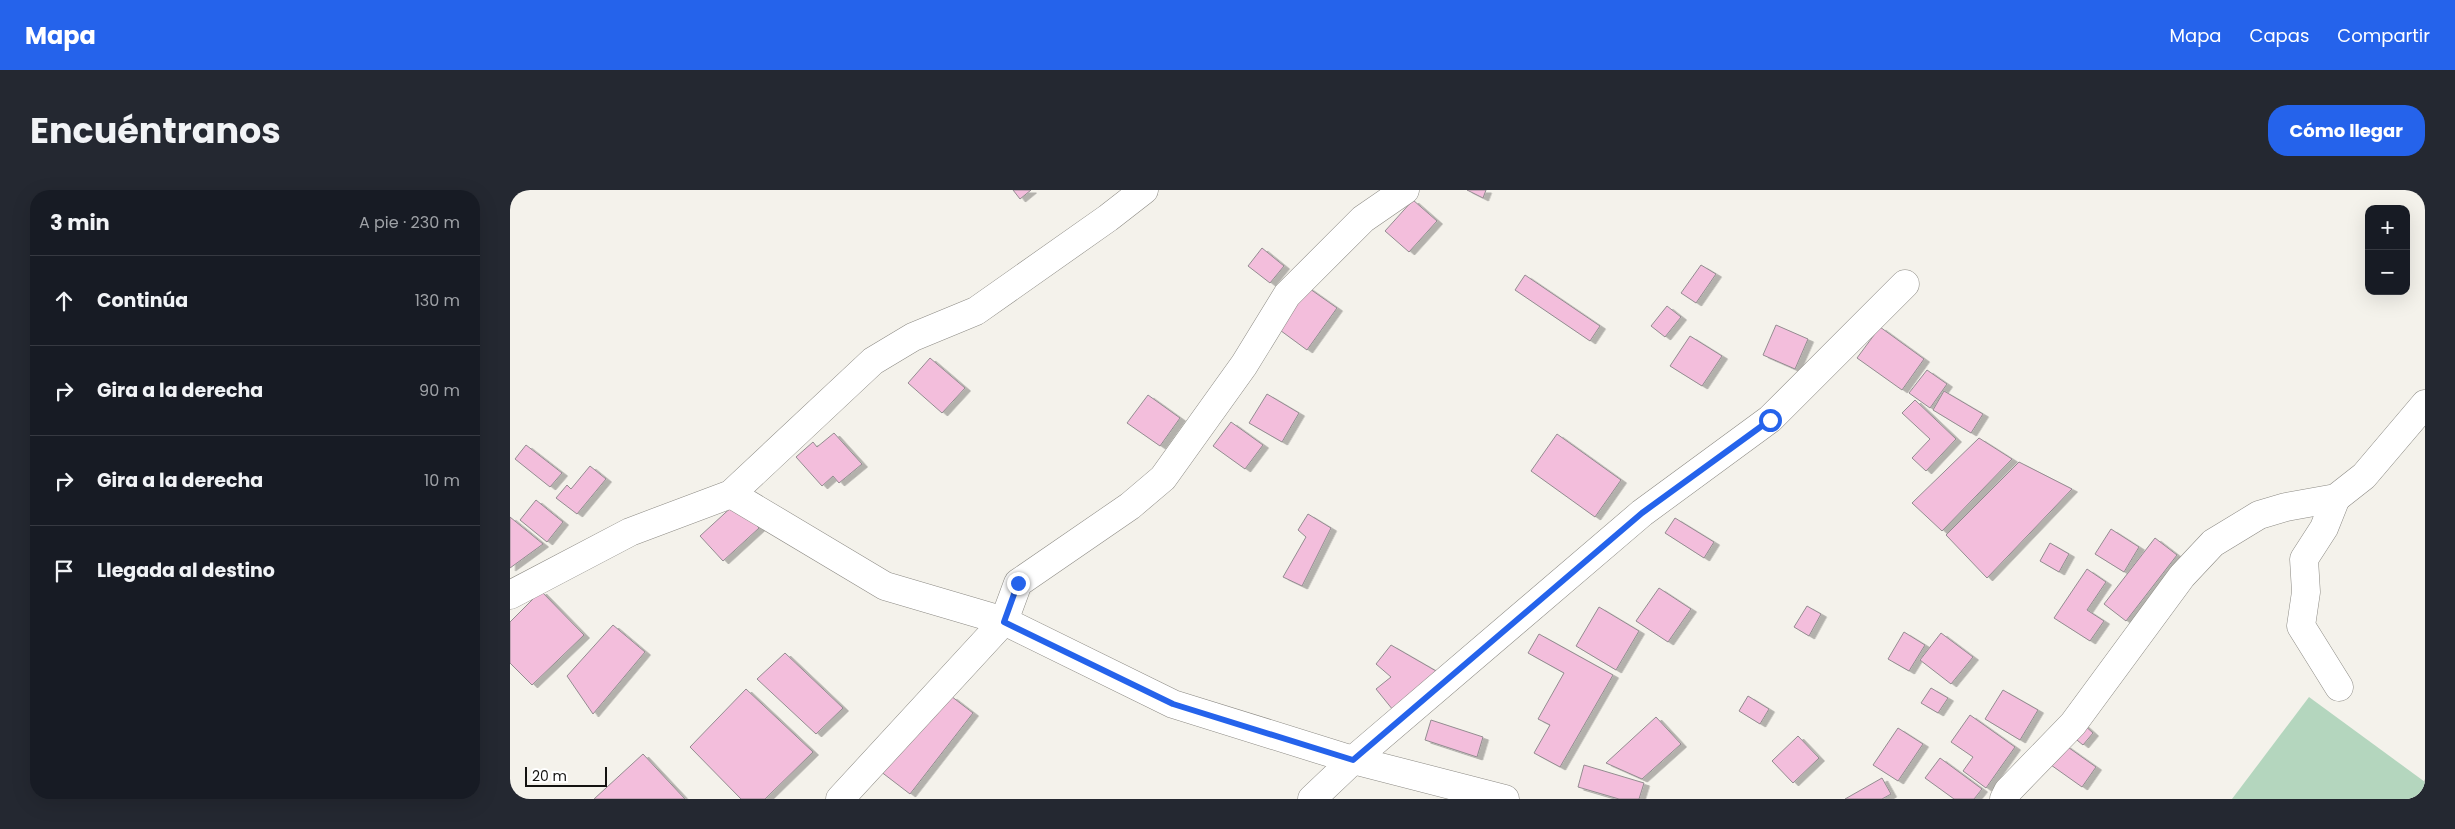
<!DOCTYPE html>
<html lang="es">
<meta charset="utf-8">
<style>
:root{--surface:#171b24;--page:#242831;--text:#f1f3f6;--muted:#9ea1a6;--line:#363941;--accent:#2563eb}
body{margin:0;font-family:Poppins,sans-serif;background:var(--page);color:var(--text)}
.controls{position:absolute;right:15px;top:15px;display:grid;overflow:hidden;border-radius:10px;box-shadow:0 5px 20px #0002}
.controls button{width:45px;height:45px;display:grid;place-items:center;padding:0;border:0;border-bottom:1px solid var(--line);background:var(--surface);color:var(--text);font:25px sans-serif}
.scale{position:absolute;left:15px;bottom:12px;width:82px;box-sizing:border-box;padding-left:5px;border:2px solid #141311;border-top:0;font-size:14px;line-height:18px;white-space:nowrap;color:#141311;-webkit-text-stroke:4px #fff;paint-order:stroke}
.stop{position:absolute;width:15px;height:15px;margin:-11px;border:4px solid #2563eb;border-radius:50%;background:#fff}
.stop.end{background:#2563eb;border-color:#fff;box-shadow:0 1px 5px #0008}
.list{margin:0;padding:0;list-style:none}
h2{display:flex;justify-content:space-between;align-items:center;height:65px;margin:0;padding:0 20px;font-size:21px}
h2 small{font-size:16px;font-weight:400;color:var(--muted)}
.list li{display:grid;grid-template-columns:32px 1fr auto;gap:15px;align-items:center;box-sizing:border-box;height:90px;padding:0 20px;border-top:1px solid var(--line)}
.list b{display:block;font-size:19px;white-space:nowrap}
.list em{font-size:16px;font-style:normal;color:var(--muted)}
.icon{flex:none;width:28px;height:28px;fill:none;stroke:currentColor;stroke-width:2;stroke-linecap:round;stroke-linejoin:round}
.map{position:relative;flex:none;width:1915px;height:609px;overflow:hidden;border-radius:20px}
header{display:flex;align-items:center;gap:30px;box-sizing:border-box;height:70px;padding:0 25px;background:var(--accent);color:#fff}
header strong{font-size:24px}
nav{display:flex;gap:28px;margin-inline-start:auto;font-size:18px}
.intro{display:flex;align-items:center;justify-content:space-between;box-sizing:border-box;height:120px;padding:0 30px}
h1{margin:0;font-size:35px}
.button{padding:12px 22px;border-radius:20px;background:var(--accent);color:#fff;font-size:18px;font-weight:700}
main{display:flex;gap:30px;padding:0 30px}
aside{flex:1;background:var(--surface);border-radius:20px;box-shadow:0 5px 20px #0002}
.map>svg:first-child{display:block}
.green{fill:#b4d6be}
.building{fill:#f3bedc;stroke:#938c90;filter:url(#shadow)}
.lines{fill:none;stroke-linecap:round;stroke-linejoin:round}
.minor-casing{stroke:#8c8a84;stroke-width:29}
.minor{stroke:#fff;stroke-width:28}
.route{stroke:#2563eb;stroke-width:6}
</style>
<header>
<strong>Mapa</strong>
<nav><a>Mapa</a><a>Capas</a><a>Compartir</a></nav>
</header>
<div class="intro"><h1>Encuéntranos</h1><a class="button">Cómo llegar</a></div>
<main>
<aside>
<h2>3 min<small>A pie · 230 m</small></h2>
<ul class="list">
<li><svg class="icon" aria-label="ahead" viewBox="0 0 24 24"><path d="M12 20V5M6 11l6-6 6 6"/></svg><div><b>Continúa</b></div><em>130 m</em></li>
<li><svg class="icon" aria-label="right" viewBox="0 0 24 24"><path d="M7 20v-9h11M14 6l5 5-5 5"/></svg><div><b>Gira a la derecha</b></div><em>90 m</em></li>
<li><svg class="icon" aria-label="right" viewBox="0 0 24 24"><path d="M7 20v-9h11M14 6l5 5-5 5"/></svg><div><b>Gira a la derecha</b></div><em>10 m</em></li>
<li><svg class="icon" aria-label="arrive" viewBox="0 0 24 24"><path d="M6 21V4h12l-3 4 3 4H6"/></svg><div><b>Llegada al destino</b></div></li>
</ul>
</aside>
<div class="map">
<svg width="1915" height="609" viewBox="0 0 1915 609">
<defs>
<filter id="shadow"><feDropShadow dx="5.5" dy="3" stdDeviation="0" flood-color="#0004"/></filter>
</defs>
<rect width="100%" height="100%" fill="#f4f2eb"/>
<path class="green" d="M1799,507L1915,592V609H1722Z"/>
<g class="building">
<path d="M503,0H521L510,9Z"/>
<path d="M957,0H976L973,8Z"/>
<path d="M903,10L927,31L899,62L875,41Z"/>
<path d="M752,58L774,76L760,93L738,76Z"/>
<path d="M1191,75L1206,84L1186,113L1171,103Z"/>
<path d="M1015,85L1090,136L1080,151L1005,100Z"/>
<path d="M793,94L827,118L797,160L763,135Z"/>
<path d="M1157,116L1171,127L1155,147L1141,136Z"/>
<path d="M1266,135L1298,149L1285,179L1253,165Z"/>
<path d="M1370,137L1414,169L1392,200L1347,168Z"/>
<path d="M1180,146L1212,166L1192,196L1160,176Z"/>
<path d="M420,168L455,198L432,223L398,193Z"/>
<path d="M1417,180L1437,194L1420,218L1399,203Z"/>
<path d="M1434,201L1473,224L1461,243L1423,220Z"/>
<path d="M757,204L789,223L772,252L739,233Z"/>
<path d="M638,205L670,228L650,256L617,233Z"/>
<path d="M1405,210L1446,249L1416,281L1402,268L1420,249L1392,223Z"/>
<path d="M721,232L753,255L735,279L703,256Z"/>
<path d="M324,243L352,274L329,293L323,286L312,296L286,267L303,252L307,257Z"/>
<path d="M1047,244L1111,290L1085,327L1021,281Z"/>
<path d="M1469,248L1502,269L1432,341L1402,313Z"/>
<path d="M16,255L52,283L40,297L5,269Z"/>
<path d="M1509,272L1562,299L1477,388L1436,345Z"/>
<path d="M80,276L96,289L67,324L46,308L57,295L61,299Z"/>
<path d="M26,310L53,332L37,352L10,330Z"/>
<path d="M226,313L249,338L213,371L190,346Z"/>
<path d="M798,324L821,338L792,396L773,387L796,347L788,340Z"/>
<path d="M0,327L33,354L0,378Z"/>
<path d="M1165,328L1204,352L1194,368L1155,343Z"/>
<path d="M1601,339L1629,357L1614,382L1585,364Z"/>
<path d="M1645,348L1667,365L1616,431L1594,414Z"/>
<path d="M1540,353L1559,364L1549,382L1530,371Z"/>
<path d="M1577,379L1596,392L1577,420L1594,431L1580,451L1544,428Z"/>
<path d="M1149,398L1181,419L1158,452L1126,431Z"/>
<path d="M31,401L74,445L22,495L0,473V432Z"/>
<path d="M1297,416L1311,424L1299,446L1284,437Z"/>
<path d="M1089,417L1129,441L1106,480L1066,456Z"/>
<path d="M103,435L135,462L83,524L57,486Z"/>
<path d="M1394,442L1415,455L1399,481L1378,469Z"/>
<path d="M1431,443L1463,467L1441,494L1410,470Z"/>
<path d="M1029,444L1103,485L1050,577L1024,563L1040,535L1028,529L1054,483L1018,463Z"/>
<path d="M881,455L933,485L883,520L866,499L881,487L866,474Z"/>
<path d="M275,463L333,518L306,544L247,489Z"/>
<path d="M1421,498L1438,508L1428,523L1411,513Z"/>
<path d="M236,499L303,562L255,609H231L180,557Z"/>
<path d="M1493,500L1528,520L1510,550L1475,529Z"/>
<path d="M441,506L463,523L400,604L370,581Z"/>
<path d="M1238,506L1259,519L1250,534L1229,521Z"/>
<path d="M1460,525L1505,557L1476,598L1453,581L1463,567L1441,552Z"/>
<path d="M1146,527L1171,554L1132,589L1096,573Z"/>
<path d="M921,530L973,547L967,567L915,550Z"/>
<path d="M1573,534L1583,543L1573,555L1562,546Z"/>
<path d="M1388,538L1413,554L1388,591L1363,575Z"/>
<path d="M1288,546L1309,568L1283,593L1262,571Z"/>
<path d="M1555,555L1586,577L1572,597L1541,575Z"/>
<path d="M133,564L175,609H84Z"/>
<path d="M1430,568L1472,599L1464,609H1444L1415,588Z"/>
<path d="M1074,575L1134,593L1129,609H1109L1068,597Z"/>
<path d="M1372,588L1381,604L1372,609H1335Z"/>
</g>
<g class="lines">
<g class="minor-casing">
<g id="minor">
<path d="M221,304L375,396L494,431L663,514L843,570L995,609"/>
<path d="M1826,308L1814,338L1794,369L1796,402L1791,436L1829,497"/>
<path d="M0,405L120,342L221,304L363,171L403,147L466,121L598,28L634,0"/>
<path d="M330,609L494,431L508,393L620,316L653,288L734,175L777,105L853,29L895,0"/>
<path d="M802,609L843,570L1132,323L1260,229L1395,94"/>
<path d="M1494,609L1498,601L1563,534L1672,386L1703,353L1749,325L1776,317L1826,308L1854,286L1915,214"/>
</g>
</g>
<use href="#minor" class="minor"/>
</g>
<g class="lines">
<path class="route" d="M508,393L494,432L663,514L843,570L1132,323L1260,230"/>
</g>
</svg>
<div class="controls">
<button>+</button>
<button>−</button>
</div>
<div class="scale">20 m</div>
<div class="stop" style="left:1260px;top:230px"></div>
<div class="stop end" style="left:508px;top:393px"></div>
</div>
</main>
